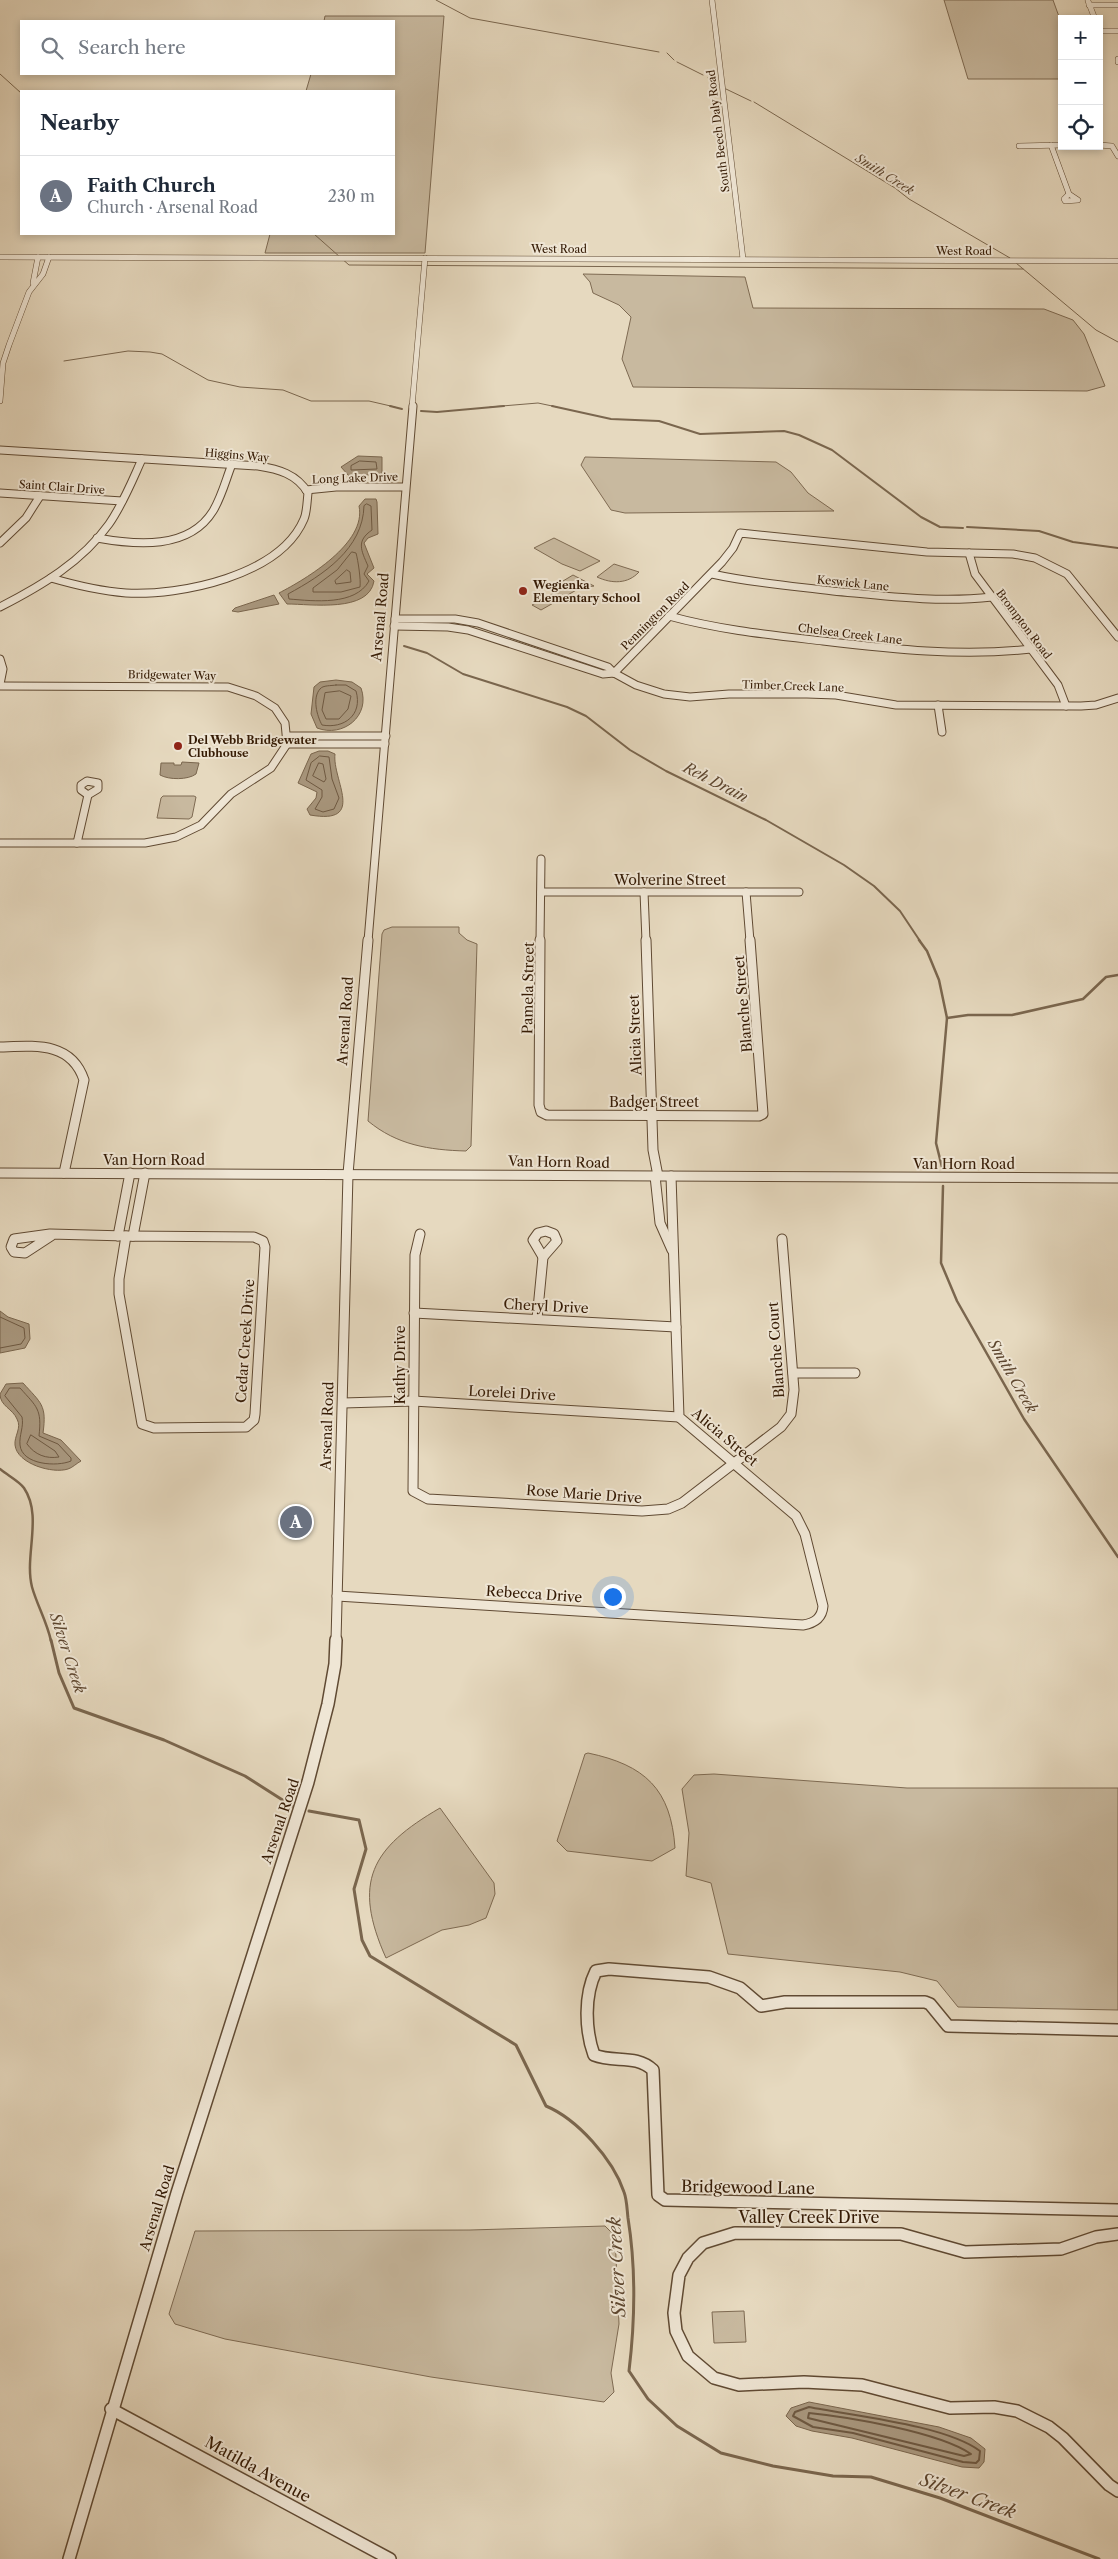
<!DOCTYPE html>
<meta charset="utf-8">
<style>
:root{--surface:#fff;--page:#f2f2f3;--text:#1f2937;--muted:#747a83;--line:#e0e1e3;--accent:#2563eb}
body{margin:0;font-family:"Libre Caslon Text",serif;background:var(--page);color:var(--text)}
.controls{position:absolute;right:15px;top:15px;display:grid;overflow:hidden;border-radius:0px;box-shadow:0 2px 8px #0003}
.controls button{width:45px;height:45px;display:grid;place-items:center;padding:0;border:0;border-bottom:1px solid var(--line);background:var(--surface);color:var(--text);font:25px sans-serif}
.you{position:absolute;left:612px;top:1596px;width:18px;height:18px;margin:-12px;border:4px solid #fff;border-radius:50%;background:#1a73e8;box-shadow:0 0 0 8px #1a73e833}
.badge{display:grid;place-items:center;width:32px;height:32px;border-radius:50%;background:var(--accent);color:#fff;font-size:16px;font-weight:700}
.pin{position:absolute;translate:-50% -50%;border:2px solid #fff;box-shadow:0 1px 5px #0006}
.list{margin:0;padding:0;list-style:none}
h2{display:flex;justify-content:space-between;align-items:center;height:65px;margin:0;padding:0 20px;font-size:21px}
h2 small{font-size:16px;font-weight:400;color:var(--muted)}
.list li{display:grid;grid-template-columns:32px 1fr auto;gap:15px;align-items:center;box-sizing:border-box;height:80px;padding:0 20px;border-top:1px solid var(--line)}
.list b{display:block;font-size:19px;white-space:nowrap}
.list p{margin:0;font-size:16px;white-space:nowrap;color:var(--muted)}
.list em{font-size:16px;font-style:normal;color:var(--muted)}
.icon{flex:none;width:28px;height:28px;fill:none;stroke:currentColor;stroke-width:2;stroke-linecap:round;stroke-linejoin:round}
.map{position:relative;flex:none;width:1118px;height:2559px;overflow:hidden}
.search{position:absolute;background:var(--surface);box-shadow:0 2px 8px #0003;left:20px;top:20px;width:375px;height:55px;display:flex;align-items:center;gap:12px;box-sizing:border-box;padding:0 18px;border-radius:0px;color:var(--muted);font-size:19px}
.panel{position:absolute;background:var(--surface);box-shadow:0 2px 8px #0003;left:20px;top:90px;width:375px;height:145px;border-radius:0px}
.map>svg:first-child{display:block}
.green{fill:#c8b99f;stroke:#7e6a52}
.water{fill:#a9987f;stroke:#7a664e}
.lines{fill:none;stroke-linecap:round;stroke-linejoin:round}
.shore-far1{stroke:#6e5942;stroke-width:1}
.shore{stroke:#6e5942;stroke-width:2}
.stream-far3{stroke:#7a664e;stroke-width:1}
.stream-far2{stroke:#7a664e;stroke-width:2}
.stream-far1{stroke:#7a664e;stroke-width:2.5}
.stream{stroke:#7a664e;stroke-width:3}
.minor-far3-casing{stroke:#604a33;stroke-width:6}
.minor-far2-casing{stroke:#604a33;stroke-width:9}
.minor-far1-casing{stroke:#604a33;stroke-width:11}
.minor-casing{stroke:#604a33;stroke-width:14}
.minor-far3{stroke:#efe6d5;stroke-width:5}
.minor-far2{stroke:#efe6d5;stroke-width:7}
.minor-far1{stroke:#efe6d5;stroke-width:9}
.minor{stroke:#efe6d5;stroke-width:11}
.poi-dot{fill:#8f2418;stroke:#efe6d5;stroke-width:2}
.labels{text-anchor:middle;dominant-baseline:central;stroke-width:4;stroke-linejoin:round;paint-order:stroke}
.far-street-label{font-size:11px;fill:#341a04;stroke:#efe6d5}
.far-poi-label{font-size:11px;font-weight:bold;fill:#341a04;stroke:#efe6d5;text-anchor:start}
.far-water-label{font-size:12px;font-style:italic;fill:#5d462f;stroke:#efe6d5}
.street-label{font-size:14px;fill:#341a04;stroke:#efe6d5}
.water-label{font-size:15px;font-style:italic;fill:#5d462f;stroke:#efe6d5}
.near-street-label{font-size:16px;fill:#341a04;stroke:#efe6d5}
.near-water-label{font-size:18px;font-style:italic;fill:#5d462f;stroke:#efe6d5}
</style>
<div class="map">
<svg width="1118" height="2559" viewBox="0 0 1118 2559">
<rect width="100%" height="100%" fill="#e6d9bf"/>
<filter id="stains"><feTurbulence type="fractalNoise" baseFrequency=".004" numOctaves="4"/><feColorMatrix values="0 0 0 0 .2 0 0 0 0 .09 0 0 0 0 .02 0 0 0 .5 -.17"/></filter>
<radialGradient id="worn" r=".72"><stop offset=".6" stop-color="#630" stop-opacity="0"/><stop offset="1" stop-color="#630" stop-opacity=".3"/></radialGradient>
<g class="green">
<path d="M944,0H1053L1062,25V79H968Z"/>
<path d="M325,16H444L425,253H265L270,234H394V91H306L311,74H394V21H324Z"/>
<path d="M583,274L745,277L753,308L1044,309L1073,320L1084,334L1105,386L1087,391L633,387L622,359L631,317L619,305L593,293L590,282Z"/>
<path d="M585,457L776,462L791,472L808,493L834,511L625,513L611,510L581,465Z"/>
<path d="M554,538L600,561L580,571L562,564L534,548Z"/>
<path d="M614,564L639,572C628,584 612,584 597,577Z"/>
<path d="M573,575L594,586L580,588L541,610L532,605L563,588V581Z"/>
<path d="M163,796H194L196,797L192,817L189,819L157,818L161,798Z"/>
<path d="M392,927H459V933L467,940L477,944L471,1146L466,1151C429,1150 397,1145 368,1121L382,934L384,930Z"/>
<path d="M588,1753C645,1765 671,1789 675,1848L652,1861L567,1851L557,1841L585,1754Z"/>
<path d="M714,1774L907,1788H1118V2010L958,2007L937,1981L900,1972L728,1954L711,1883L686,1876L689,1833L682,1789L694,1775Z"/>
<path d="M440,1808L494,1883L495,1894L486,1918L469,1925L442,1930L386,1958C352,1882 371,1848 440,1808Z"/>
<path d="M605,2226L615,2236L619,2324L611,2373L614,2392L604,2402L431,2377L225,2339L175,2324L169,2314L195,2231L470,2230Z"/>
<path d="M744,2311L746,2342L714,2343L712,2312Z"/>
</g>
<g class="water">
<path d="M358,456L382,457V474L349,476L341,467Z"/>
<path d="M365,499H376L377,502L378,534L368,538L364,543L374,568L367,574L374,581C369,613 311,604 287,604L279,593C306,579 367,543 359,506Z"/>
<path d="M274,595L279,604L238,612L232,611L235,608Z"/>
<path d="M336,680L352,682L361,688C371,716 343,738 317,728L311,714L314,687L320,682Z"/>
<path d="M319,751H328L335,754C332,780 367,825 310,815L307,809L316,798L317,792L298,783L311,754Z"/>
<path d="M182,762L199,763L196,774C188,780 169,780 160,775L161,763H174V765H181Z"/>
<path d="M0,1311L8,1317L29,1324L30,1339L25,1348L0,1353Z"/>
<path d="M23,1383C41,1403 47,1405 43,1433L61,1440L81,1461C77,1463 72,1468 68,1469C53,1474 17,1464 15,1445C14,1436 22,1428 17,1419C13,1409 0,1406 0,1394L6,1384Z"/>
<path d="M809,2402L939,2427L971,2438L985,2449L984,2462L979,2468L962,2467L852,2438L812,2431L796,2426L786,2416L791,2408Z"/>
</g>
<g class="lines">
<g class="shore-far1">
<path d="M360,461L376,462L377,469L351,470V466Z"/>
<path d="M367,504L371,506L372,530C356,541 361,550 368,566L364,574L369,581C355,606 314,601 289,599L288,594C323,575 363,549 364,506Z"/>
<path d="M352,552L356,553C358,560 361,580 360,587L341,592H313V588L337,570Z"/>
<path d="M347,570L350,572L351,582L336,584L335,581Z"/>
<path d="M336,685H346L356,691C363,715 344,729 322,725C317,716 312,698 320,689C323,685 331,686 336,685Z"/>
<path d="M340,691L351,696L348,709L339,719H326L322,710L325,693Z"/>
<path d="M320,756L329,757L332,779L339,798L334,809L323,812L315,809L322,797V790L306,780L311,763Z"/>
<path d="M319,763L323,764L326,779L324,782L313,776Z"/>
<path d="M0,1317L24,1328L25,1338L21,1344L0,1348"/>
<path d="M10,1388H20C37,1407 42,1409 39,1436L58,1444L71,1458V1461C57,1467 22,1465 20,1445C19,1435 24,1427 22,1417L5,1396Z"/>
<path d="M31,1435L55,1451L59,1457C46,1459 35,1455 27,1444Z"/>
</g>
<g class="shore">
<path d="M809,2407C854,2416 945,2425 980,2451L979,2460L976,2463L963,2462L853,2433L813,2427L793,2416L795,2412Z"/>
<path d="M809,2413C849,2417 939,2432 971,2454L964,2456L808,2418Z"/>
</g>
<g class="stream-far3">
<path d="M436,0L470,18L659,52"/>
<path d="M667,53L674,60"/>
<path d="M677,62L703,75"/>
<path d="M0,74L21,93"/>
<path d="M708,78L718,84"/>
<path d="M726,89L751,101"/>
<path d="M754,102L895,188L909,199L1010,258"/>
<path d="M314,234L349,265L1023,269"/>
<path d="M1016,263L1096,330L1118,342"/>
<path d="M64,361L128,351L150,352L162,354L208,380L240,387L283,390L311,401H369L395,407"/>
<path d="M490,407L538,403L557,407"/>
</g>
<g class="stream-far2">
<path d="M390,406L402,409"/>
<path d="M552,406L611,419L659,421L700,434L784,431L799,435L832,450L921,517L940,527L963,528"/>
<path d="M421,411L437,412L504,406"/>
<path d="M967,527L1039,531L1073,542L1118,548"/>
<path d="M404,646L427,653L463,674L567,707L586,716L630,750L666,771L766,820L844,865L874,886L900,911L920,941"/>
</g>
<g class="stream-far1">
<path d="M919,940L927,951L939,980L947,1018L936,1143L942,1167"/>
<path d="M947,1018L968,1015H1012L1083,999L1106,977L1118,975"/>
<path d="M943,1186L941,1263L957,1301L1024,1419L1118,1557"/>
<path d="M0,1469C7,1475 19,1481 24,1488C43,1516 24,1556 32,1587C37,1605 47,1622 51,1641"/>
</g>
<g class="stream">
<path d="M51,1640L59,1673L74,1708L164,1740L245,1776L292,1806"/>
<path d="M309,1811L359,1820L366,1849L354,1889L362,1940L370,1956L516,2045L546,2106C577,2119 613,2159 624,2192C627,2200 627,2210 628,2218C636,2268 635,2321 629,2371L648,2399L677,2426L721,2453L773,2466L833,2476L871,2477L940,2498L1099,2559"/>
</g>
<g class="minor-far3-casing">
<g id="minor-far3">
<path d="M712,0L743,259"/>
<path d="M1088,1L1095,19"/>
<path d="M1089,5H1118"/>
<path d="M1099,28L1100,31H1118"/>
<path d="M1118,59V62"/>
<path d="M1051,145L1069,194"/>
<path d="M1099,145L1112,146L1118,156"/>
<path d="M1019,146L1062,145"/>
<path d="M1069,194L1078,200L1065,201L1064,199Z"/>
<path d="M0,257L1118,261"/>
<path d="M33,283L38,257"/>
<path d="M0,401L3,363L9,345L29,292L43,274L49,257"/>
<path d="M412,407L425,258"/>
</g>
</g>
<g class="minor-far2-casing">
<g id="minor-far2">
<path d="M0,450L258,466C278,469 297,474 308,493C307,501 307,512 304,519C280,576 180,596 126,593C100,591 75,585 51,578"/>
<path d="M306,490L336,487H405"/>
<path d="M0,493L122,501"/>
<path d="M97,538C136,545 189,550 213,511C222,496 226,479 232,464"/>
<path d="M0,543L26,518L40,496"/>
<path d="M969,553L975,574L1058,685L1066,706"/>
<path d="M712,574C752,583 792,586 833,591C886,596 938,603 992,597"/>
<path d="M0,607C41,586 82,562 109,524C123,504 132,481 142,459"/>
<path d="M669,616C720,630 771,635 823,641C892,649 961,657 1031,649"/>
<path d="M395,619H455L478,623L608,667L614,673L636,685L664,694L690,697L729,694H807L836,695L896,705L1081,706L1096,705L1118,698"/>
<path d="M394,626L448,627L468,630L603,674L614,673"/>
<path d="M0,659L3,669L0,684"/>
<path d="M614,673L722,562L733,548L740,533L927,552L1013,554L1035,558L1067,574L1118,637"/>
<path d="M0,686L228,687L256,696L275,708L285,723L287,744L271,768L231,794L201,825L176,837L145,843H0"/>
<path d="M938,705L942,732"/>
<path d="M288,736H386"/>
<path d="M287,744H385"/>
<path d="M87,781L98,783V789L88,795L81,790V785Z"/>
<path d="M77,843L88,795"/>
<path d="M541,892H799"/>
<path d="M644,892L646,941"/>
<path d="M746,892L750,941"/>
<path d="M368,941L413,406"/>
<path d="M540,941L541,859"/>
</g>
</g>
<g class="minor-far1-casing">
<g id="minor-far1">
<path d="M540,940L539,1105L541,1112L547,1115L759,1116L763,1114L750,940"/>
<path d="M646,940L653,1150L658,1176"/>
<path d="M0,1047C34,1046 71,1041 84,1080L64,1173"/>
<path d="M0,1173L1118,1178"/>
<path d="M655,1176L660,1223L672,1250"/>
<path d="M546,1231L554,1234L557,1241L543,1257L533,1240L538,1233Z"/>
<path d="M420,1234L415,1255L413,1491L428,1499L642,1511L668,1509L682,1503L781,1427L791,1414L794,1390L782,1239"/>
<path d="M51,1236L25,1253L14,1252L11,1247L14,1239L50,1234L126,1236"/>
<path d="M118,1236L130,1173"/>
<path d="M126,1236L254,1237L263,1241L265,1247L255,1414L254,1420L246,1427L154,1428L142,1424L119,1294V1279Z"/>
<path d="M133,1236L145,1173"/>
<path d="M414,1313L676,1327"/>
<path d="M537,1319L543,1257"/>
<path d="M793,1373H855"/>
<path d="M343,1403L413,1401L679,1417"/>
<path d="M337,1596L803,1625C815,1623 822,1618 823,1606L805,1534L796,1516L679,1417L671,1176"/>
<path d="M336,1641L348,1174L368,940"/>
</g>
</g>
<g class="minor-casing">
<g id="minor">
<path d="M1118,2030L948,2026L930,2004L925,2002H785L761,2006L740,1988L709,1977L609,1969L596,1971C584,1995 585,2030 594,2055C614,2063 636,2054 653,2070L658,2195L665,2200L1118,2210"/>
<path d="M1118,2234L1096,2237L1061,2249L965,2252L901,2234L735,2233L703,2243L688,2258L679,2275L674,2313L676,2331L688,2356L714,2378L739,2385L804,2382L862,2385L950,2408L994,2407L1017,2411L1049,2427L1063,2438L1109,2485L1118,2491"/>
<path d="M111,2409L390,2559"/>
<path d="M69,2559L177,2193L308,1782L328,1704L335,1664L336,1640"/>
</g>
</g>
<use href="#minor-far3" class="minor-far3"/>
<use href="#minor-far2" class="minor-far2"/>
<use href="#minor-far1" class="minor-far1"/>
<use href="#minor" class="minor"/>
</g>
<g class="poi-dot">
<circle cx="523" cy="591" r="5"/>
<circle cx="178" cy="746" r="5"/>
</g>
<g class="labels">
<g class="far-street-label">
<text transform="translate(718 131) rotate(-97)">South Beech Daly Road</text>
<text x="559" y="249">West Road</text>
<text x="964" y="251">West Road</text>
<text transform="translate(237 455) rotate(5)">Higgins Way</text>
<text transform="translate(355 478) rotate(-2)">Long Lake Drive</text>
<text transform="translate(62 487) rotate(4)">Saint Clair Drive</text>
<text transform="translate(853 583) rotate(6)">Keswick Lane</text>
<text transform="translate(655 616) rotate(-45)">Pennington Road</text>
<text transform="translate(1024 624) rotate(53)">Brompton Road</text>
<text transform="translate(850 634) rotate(7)">Chelsea Creek Lane</text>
<text transform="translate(172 675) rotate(1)">Bridgewater Way</text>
<text transform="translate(793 686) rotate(2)">Timber Creek Lane</text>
</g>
<g class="far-poi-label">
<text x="533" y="585">Wegienka<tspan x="533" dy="13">Elementary School</tspan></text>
<text x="188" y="740">Del Webb Bridgewater<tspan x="188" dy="13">Clubhouse</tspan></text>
</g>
<g class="far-water-label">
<text transform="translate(885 174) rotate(32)">Smith Creek</text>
</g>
<g class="street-label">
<text transform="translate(380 617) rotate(-85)">Arsenal Road</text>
<text x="670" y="880">Wolverine Street</text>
<text transform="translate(528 988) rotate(-89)">Pamela Street</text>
<text transform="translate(743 1004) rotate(-95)">Blanche Street</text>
<text transform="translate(345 1021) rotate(-86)">Arsenal Road</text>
<text transform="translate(635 1035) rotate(-92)">Alicia Street</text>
<text x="654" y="1102">Badger Street</text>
<text x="154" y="1160">Van Horn Road</text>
<text transform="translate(559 1162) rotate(1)">Van Horn Road</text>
<text x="964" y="1164">Van Horn Road</text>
<text transform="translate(546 1306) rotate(3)">Cheryl Drive</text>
<text transform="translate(245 1341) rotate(-86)">Cedar Creek Drive</text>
<text transform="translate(776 1350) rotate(-94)">Blanche Court</text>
<text transform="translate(400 1365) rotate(-90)">Kathy Drive</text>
<text transform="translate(512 1393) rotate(3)">Lorelei Drive</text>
<text transform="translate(327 1426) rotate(-88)">Arsenal Road</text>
<text transform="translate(725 1437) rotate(40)">Alicia Street</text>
<text transform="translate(584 1494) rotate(4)">Rose Marie Drive</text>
<text transform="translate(534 1594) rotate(4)">Rebecca Drive</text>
<text transform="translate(280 1821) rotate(-71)">Arsenal Road</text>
<text transform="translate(157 2208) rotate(-73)">Arsenal Road</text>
</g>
<g class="water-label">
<text transform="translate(716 782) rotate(27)">Reh Drain</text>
<text transform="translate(1013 1376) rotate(60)">Smith Creek</text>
<text transform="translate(68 1653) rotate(72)">Silver Creek</text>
</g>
<g class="near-street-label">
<text transform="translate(748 2187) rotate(1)">Bridgewood Lane</text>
<text x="809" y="2217">Valley Creek Drive</text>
<text transform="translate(258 2469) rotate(29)">Matilda Avenue</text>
</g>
<g class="near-water-label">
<text transform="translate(617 2267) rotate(-93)">Silver Creek</text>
<text transform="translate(968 2496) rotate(20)">Silver Creek</text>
</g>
</g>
<rect width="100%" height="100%" filter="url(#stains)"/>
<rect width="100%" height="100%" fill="url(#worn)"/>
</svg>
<div class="controls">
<button>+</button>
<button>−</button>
<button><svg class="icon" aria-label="locate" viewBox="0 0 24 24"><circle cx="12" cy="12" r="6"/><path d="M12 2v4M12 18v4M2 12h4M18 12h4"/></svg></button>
</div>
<div class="you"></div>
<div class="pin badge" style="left:296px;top:1522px;background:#6b7280">A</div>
<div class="search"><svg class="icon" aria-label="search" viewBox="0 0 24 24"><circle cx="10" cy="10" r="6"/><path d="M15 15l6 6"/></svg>Search here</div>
<section class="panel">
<h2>Nearby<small></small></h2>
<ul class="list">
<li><span class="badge" style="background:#6b7280">A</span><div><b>Faith Church</b><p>Church · Arsenal Road</p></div><em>230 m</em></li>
</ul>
</section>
</div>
